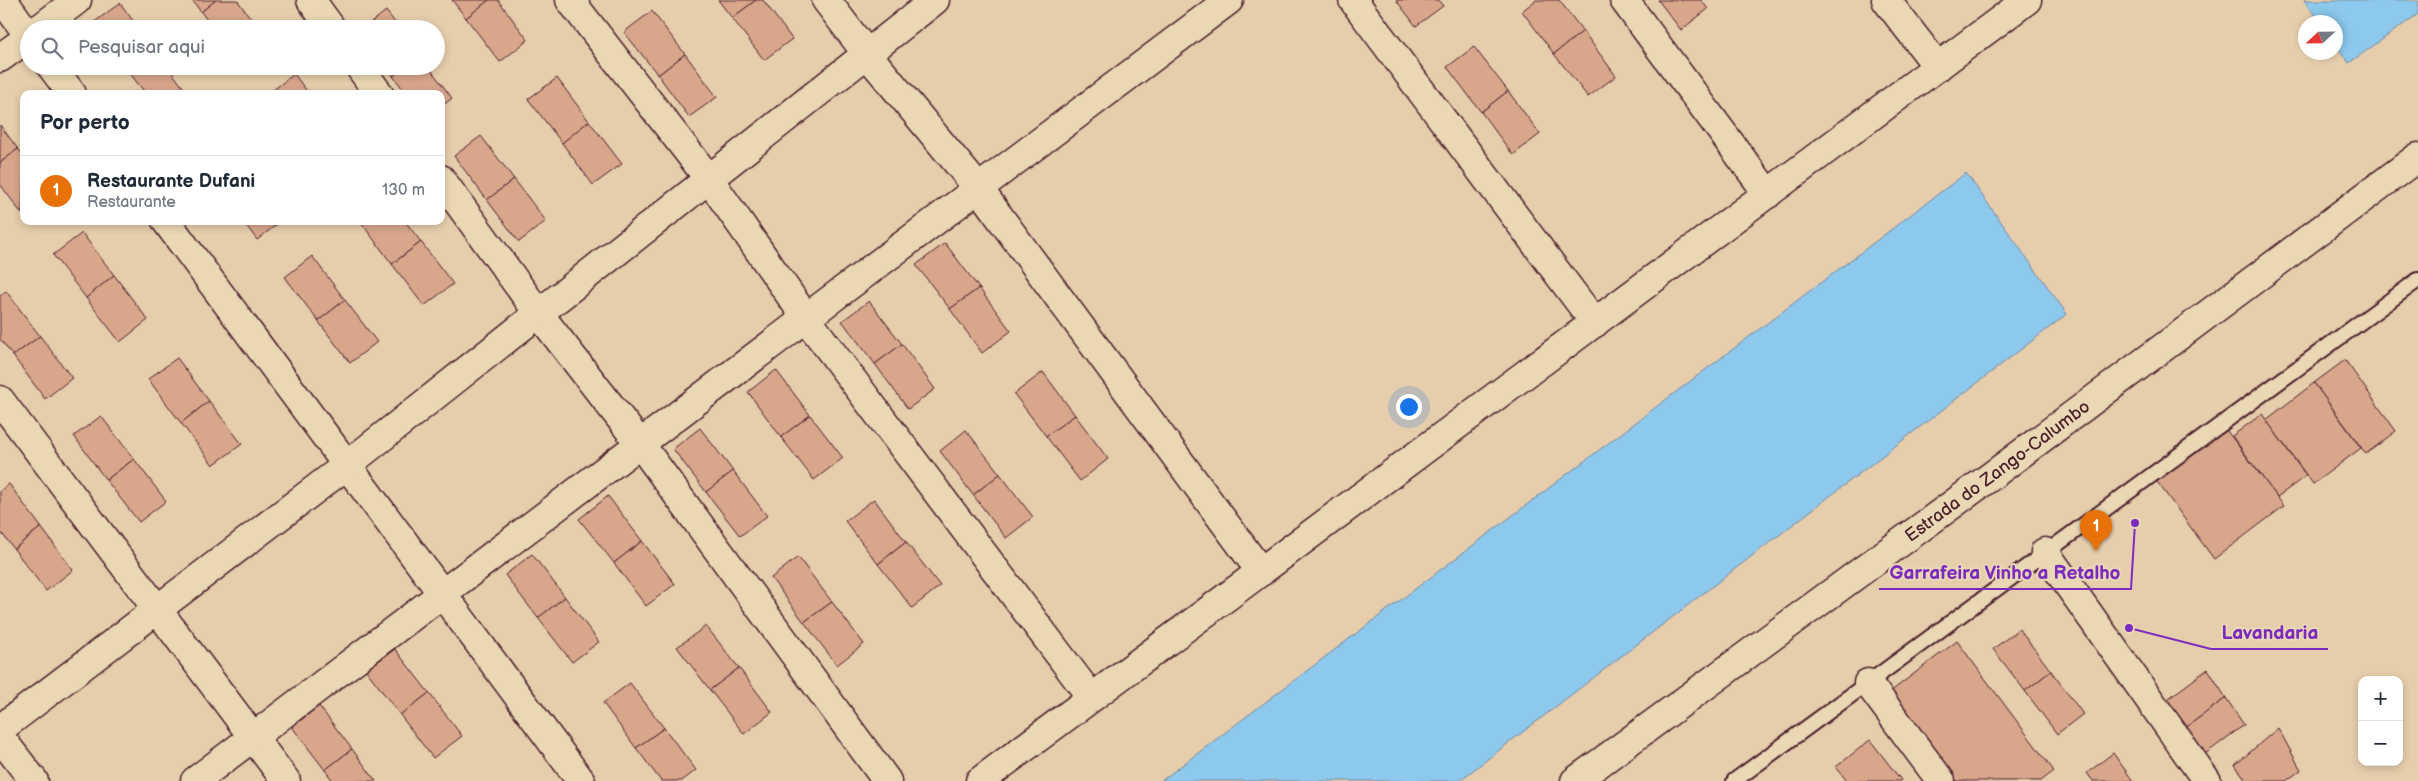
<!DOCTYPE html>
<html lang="pt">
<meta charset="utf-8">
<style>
:root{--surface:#fff;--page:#f6f6f7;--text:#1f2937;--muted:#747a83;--line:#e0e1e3;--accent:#db2777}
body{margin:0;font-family:"Balsamiq Sans",sans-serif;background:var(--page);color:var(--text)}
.controls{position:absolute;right:15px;bottom:15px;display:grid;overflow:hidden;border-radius:10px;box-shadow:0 2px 8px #0003}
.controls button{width:45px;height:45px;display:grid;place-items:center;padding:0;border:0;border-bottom:1px solid var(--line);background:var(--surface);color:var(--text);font:25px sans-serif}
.compass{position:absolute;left:2298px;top:15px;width:45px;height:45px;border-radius:50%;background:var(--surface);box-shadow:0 2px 8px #0003;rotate:248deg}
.you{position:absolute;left:1408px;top:406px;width:18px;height:18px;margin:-12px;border:4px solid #fff;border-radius:50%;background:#1a73e8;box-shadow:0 0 0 8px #1a73e833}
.badge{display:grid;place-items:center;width:32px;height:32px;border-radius:50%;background:var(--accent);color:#fff;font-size:16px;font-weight:700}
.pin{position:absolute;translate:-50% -41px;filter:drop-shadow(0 1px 2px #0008)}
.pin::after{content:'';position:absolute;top:26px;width:18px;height:15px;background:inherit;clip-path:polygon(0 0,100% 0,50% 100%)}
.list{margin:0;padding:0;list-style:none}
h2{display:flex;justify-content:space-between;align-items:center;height:65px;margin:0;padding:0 20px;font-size:21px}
h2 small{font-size:16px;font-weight:400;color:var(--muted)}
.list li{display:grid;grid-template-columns:32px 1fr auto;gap:15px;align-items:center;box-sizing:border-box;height:70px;padding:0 20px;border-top:1px solid var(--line)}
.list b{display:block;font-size:19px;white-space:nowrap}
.list p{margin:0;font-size:16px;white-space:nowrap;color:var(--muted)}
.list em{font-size:16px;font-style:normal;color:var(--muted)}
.icon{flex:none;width:28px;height:28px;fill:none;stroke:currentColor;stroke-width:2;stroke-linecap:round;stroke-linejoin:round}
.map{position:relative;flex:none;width:2418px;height:781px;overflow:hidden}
.search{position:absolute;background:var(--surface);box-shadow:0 2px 8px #0003;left:20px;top:20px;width:425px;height:55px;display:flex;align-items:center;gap:12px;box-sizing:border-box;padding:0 18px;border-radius:28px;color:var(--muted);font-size:19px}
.panel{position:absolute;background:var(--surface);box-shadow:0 2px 8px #0003;left:20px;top:90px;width:425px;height:135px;border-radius:10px}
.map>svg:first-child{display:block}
.water{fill:#8dc9ed;stroke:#72859f}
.building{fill:#d8a68b;stroke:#4a1f2b}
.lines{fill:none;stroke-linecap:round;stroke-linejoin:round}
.service-casing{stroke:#4a1f2b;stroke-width:18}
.minor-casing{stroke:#4a1f2b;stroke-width:31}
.secondary-casing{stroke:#4a1f2b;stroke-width:31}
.service{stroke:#ead7b4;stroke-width:14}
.minor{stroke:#ead7b4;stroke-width:28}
.secondary{stroke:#ead7b4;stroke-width:28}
.labels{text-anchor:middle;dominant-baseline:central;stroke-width:4;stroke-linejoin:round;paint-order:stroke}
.street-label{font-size:18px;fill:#4a1f2b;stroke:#ead7b4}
.leader{fill:none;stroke:#7b2cbf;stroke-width:2}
.callout-dot{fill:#7b2cbf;stroke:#ead7b4;stroke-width:2}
.callout-label{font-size:19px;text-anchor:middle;font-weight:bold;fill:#7b2cbf;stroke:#ead7b4;stroke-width:4;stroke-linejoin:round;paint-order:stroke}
</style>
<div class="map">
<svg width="2418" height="781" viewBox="0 0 2418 781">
<rect width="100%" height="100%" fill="#e6cdac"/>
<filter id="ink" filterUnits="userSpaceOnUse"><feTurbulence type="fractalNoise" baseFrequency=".02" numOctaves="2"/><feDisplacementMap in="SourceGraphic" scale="10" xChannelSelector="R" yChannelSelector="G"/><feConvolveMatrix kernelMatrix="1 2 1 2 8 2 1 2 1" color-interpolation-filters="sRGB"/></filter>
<g filter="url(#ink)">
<g class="water">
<path d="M2304,0H2418V14L2349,63L2336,45V22H2320Z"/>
<path d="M1966,173L2067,314L1459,781H1161Z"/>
</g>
<g class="building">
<path d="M192,0H216L201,12Z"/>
<path d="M216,0H237L259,29H214L201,12Z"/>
<path d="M452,0H489L466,18Z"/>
<path d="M489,0H498L528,40L500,62L466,18Z"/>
<path d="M718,0H756L732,18Z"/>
<path d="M756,0H763L792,39L764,60L732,18Z"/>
<path d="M1396,0H1438L1443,6L1416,26Z"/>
<path d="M1536,0H1559L1583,31L1554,54L1522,11Z"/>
<path d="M1658,0H1701L1708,9L1681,30Z"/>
<path d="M120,3L139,29H97L93,23Z"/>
<path d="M386,11L400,29H363Z"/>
<path d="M652,11L685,54L658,75L624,32Z"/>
<path d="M1583,31L1616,76L1588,97L1554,54Z"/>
<path d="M1474,47L1508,91L1481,112L1447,67Z"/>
<path d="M685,54L717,97L689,117L658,75Z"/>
<path d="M167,66L186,91L182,94H146L125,67Z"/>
<path d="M386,66H406L393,76Z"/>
<path d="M406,66H428L452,98L441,107V94H407L393,76Z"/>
<path d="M294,74L309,94H268Z"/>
<path d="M557,78L589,121L562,143L528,99Z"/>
<path d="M1508,91L1540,134L1513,155L1481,112Z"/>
<path d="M589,121L622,164L593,185L562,143Z"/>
<path d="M0,125L18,149L0,163Z"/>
<path d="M481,136L514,179L487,200L454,156Z"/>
<path d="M18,149L24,156L22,214L0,184V163Z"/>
<path d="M514,179L546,221L519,242L487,200Z"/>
<path d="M243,221H281L257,240Z"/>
<path d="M360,221H405L421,242L392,264Z"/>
<path d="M82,233L114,275L86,298L53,255Z"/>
<path d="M421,242L453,284L424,306L392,264Z"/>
<path d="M945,243L979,288L950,309L916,265Z"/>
<path d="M312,256L345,300L318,321L285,277Z"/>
<path d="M114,275L148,320L120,342L86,298Z"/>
<path d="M979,288L1011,331L982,353L950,309Z"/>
<path d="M6,291L40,336L13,356L0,339V296Z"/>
<path d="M345,300L377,342L350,363L318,321Z"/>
<path d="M869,301L902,344L875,364L842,321Z"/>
<path d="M40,336L72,378L45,399L13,356Z"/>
<path d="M902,344L935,389L908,409L875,364Z"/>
<path d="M177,358L209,401L181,423L148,379Z"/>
<path d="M2345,360L2396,431L2366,454L2314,383Z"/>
<path d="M776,370L810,415L781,437L748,392Z"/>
<path d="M1043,372L1075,415L1046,436L1014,394Z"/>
<path d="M2314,383L2361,448L2313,484L2266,420Z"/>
<path d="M209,401L242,444L213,465L181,423Z"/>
<path d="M2262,414L2306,476L2277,497L2232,436Z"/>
<path d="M810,415L843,458L814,480L781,437Z"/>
<path d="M1075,415L1108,459L1080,481L1046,436Z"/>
<path d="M101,416L134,459L106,480L74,436Z"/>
<path d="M2224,427L2284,506L2214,559L2155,479Z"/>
<path d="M700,428L733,471L706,492L673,449Z"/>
<path d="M966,430L1000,474L973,495L940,451Z"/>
<path d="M134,459L166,501L139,522L106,480Z"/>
<path d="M733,471L767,516L740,536L706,492Z"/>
<path d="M1000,474L1033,517L1006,538L973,495Z"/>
<path d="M9,484L41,527L14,549L0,531V491Z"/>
<path d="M608,496L642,541L614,563L579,519Z"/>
<path d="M874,499L906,542L878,564L845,521Z"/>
<path d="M41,527L73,570L46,591L14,549Z"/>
<path d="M642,541L675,584L646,606L614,563Z"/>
<path d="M906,542L940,586L912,608L878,564Z"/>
<path d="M532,554L565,597L538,618L505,575Z"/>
<path d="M798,557L832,602L804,622L771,578Z"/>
<path d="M565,597L599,642L572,662L538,618Z"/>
<path d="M832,602L864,644L837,665L804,622Z"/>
<path d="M706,626L739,668L710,690L677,647Z"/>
<path d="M2019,629L2051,671L2025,691L1993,649Z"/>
<path d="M1957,641L2054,771L2041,781H1956L1890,692Z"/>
<path d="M395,649L429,693L400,715L366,670Z"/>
<path d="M739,668L772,712L744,734L710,690Z"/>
<path d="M2208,669L2226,698L2181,731L2161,704Z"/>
<path d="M2051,671L2083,714L2057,734L2025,691Z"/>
<path d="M630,683L664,728L636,748L603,703Z"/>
<path d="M429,693L462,736L433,758L400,715Z"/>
<path d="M2226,698L2244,725L2200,758L2181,731Z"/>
<path d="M319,706L352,749L325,770L292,727Z"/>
<path d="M664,728L696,770L682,781H661L636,748Z"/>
<path d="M2278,728L2301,770L2286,781H2247L2235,765Z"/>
<path d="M1870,740L1901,780L1900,781H1847L1836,767Z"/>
<path d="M352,749L376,781H333L325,770Z"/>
<path d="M2113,753L2133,781H2093L2087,773Z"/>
</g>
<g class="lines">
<g class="service-casing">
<path id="service" d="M1734,781L2418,280"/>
</g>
<g class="minor-casing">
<g id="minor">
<path d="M3,0L29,36"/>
<path d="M311,0L332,29"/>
<path d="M570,0L709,179L806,318L1091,697"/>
<path d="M826,0L867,54L979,189L1261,572"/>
<path d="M1353,0L1595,323"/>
<path d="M1624,0L1768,194"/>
<path d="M1886,0L1938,67"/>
<path d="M39,29L77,0"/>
<path d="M0,58L29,37"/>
<path d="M51,66L72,94"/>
<path d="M359,66L379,94"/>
<path d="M441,179L539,314L641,445L887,781"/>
<path d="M166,221L581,781"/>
<path d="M0,400L286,781"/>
<path d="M2045,552L2207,781"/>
<path d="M1868,683L1941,781"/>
<path d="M0,729L347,465L935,0"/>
<path d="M0,737L34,781"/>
<path d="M195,781L806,318L1229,0"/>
<path d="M980,781L2027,0"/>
</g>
</g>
<g class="secondary-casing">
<g id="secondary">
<path id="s1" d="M1575,781L1994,474L2418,157"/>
</g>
</g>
<use href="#service" class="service"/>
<use href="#minor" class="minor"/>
<use href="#secondary" class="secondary"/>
</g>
</g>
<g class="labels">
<g class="street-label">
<text stroke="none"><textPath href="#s1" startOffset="524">Estrada do Zango-Calumbo</textPath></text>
</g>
</g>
<path class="leader" d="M2135 523L2131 589H1879M2129 628L2211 649H2328"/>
<g class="callout-dot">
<circle cx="2135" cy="523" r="5"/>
<circle cx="2129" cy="628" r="5"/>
</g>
<g class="callout-label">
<text x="2005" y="579">Garrafeira Vinho a Retalho</text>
<text x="2270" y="639">Lavandaria</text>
</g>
</svg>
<div class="controls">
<button>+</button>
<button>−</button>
</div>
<svg class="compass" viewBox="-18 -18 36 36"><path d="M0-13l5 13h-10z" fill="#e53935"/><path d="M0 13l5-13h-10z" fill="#747a83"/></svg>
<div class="you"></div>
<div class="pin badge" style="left:2096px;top:551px;background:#e8710a">1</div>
<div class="search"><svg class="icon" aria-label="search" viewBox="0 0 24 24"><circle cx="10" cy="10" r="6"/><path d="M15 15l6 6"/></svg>Pesquisar aqui</div>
<section class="panel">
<h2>Por perto<small></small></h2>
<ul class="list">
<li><span class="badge" style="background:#e8710a">1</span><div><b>Restaurante Dufani</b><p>Restaurante</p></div><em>130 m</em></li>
</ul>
</section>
</div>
